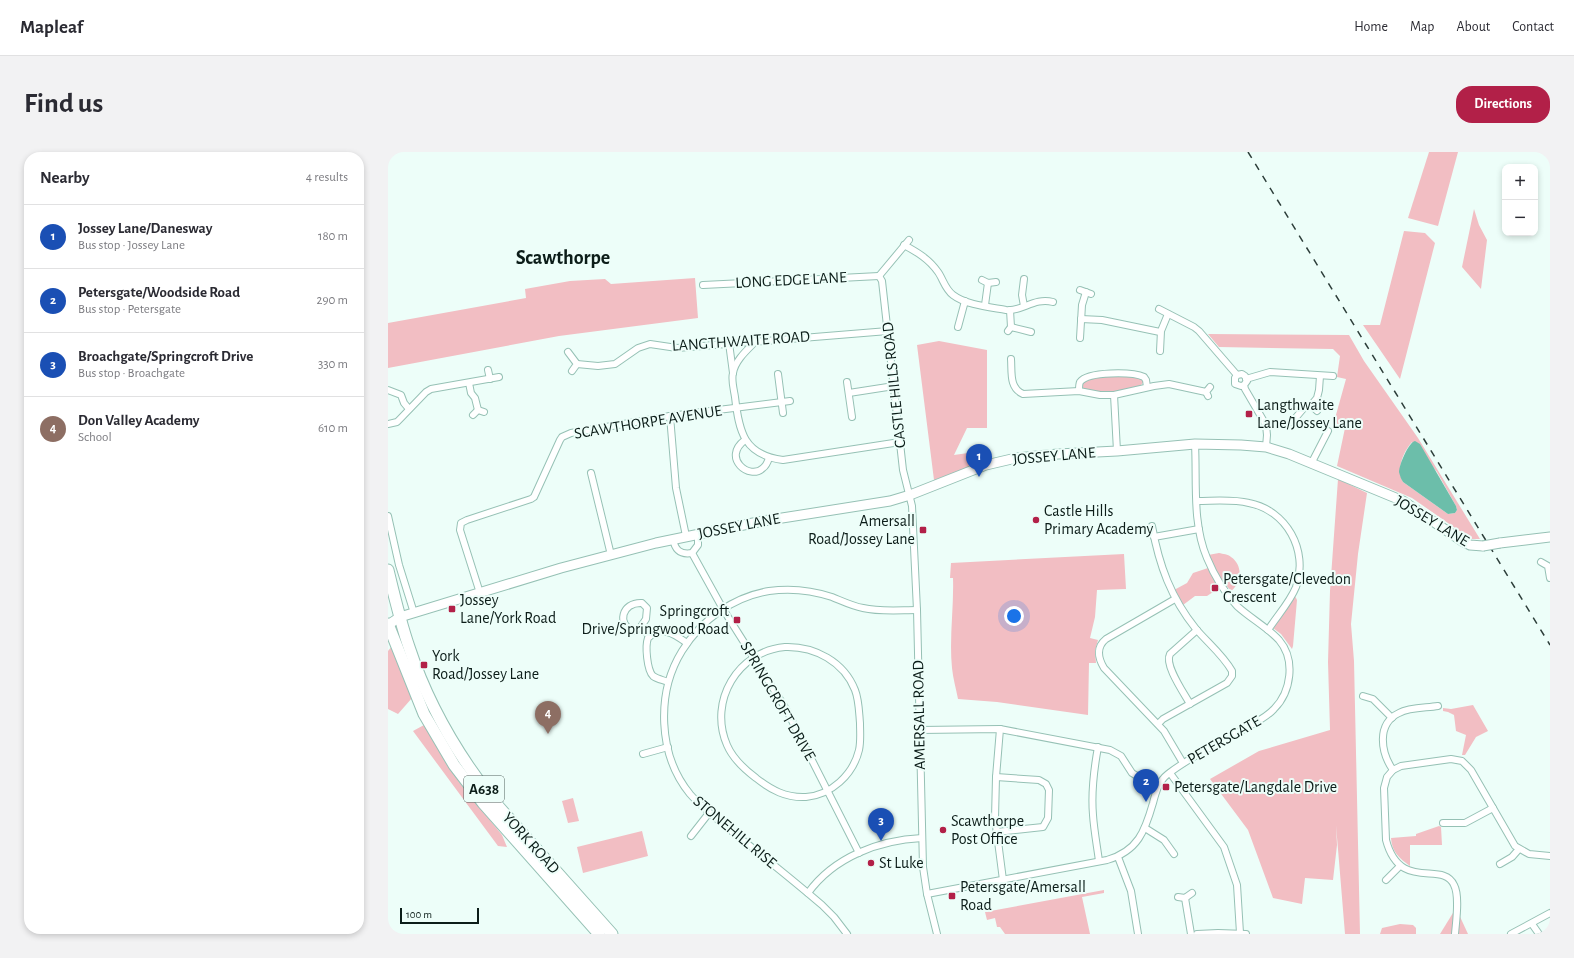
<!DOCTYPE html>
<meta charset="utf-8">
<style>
:root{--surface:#fff;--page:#f2f2f3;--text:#2b2b33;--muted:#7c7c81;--line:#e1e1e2;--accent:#b22048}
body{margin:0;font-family:"Alegreya Sans",sans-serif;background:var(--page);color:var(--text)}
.controls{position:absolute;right:12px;top:12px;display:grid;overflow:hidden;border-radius:8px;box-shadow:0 2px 6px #0003}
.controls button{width:36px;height:36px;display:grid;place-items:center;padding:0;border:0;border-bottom:1px solid var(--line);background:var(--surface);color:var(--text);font:20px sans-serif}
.scale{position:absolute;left:12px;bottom:10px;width:79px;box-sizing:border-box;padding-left:4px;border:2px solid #0c1d19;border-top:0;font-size:11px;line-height:14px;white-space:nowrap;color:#0c1d19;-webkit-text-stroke:3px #edfef9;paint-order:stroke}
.you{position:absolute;left:626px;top:464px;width:14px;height:14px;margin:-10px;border:3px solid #fff;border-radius:50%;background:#1a73e8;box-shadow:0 0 0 6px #1a73e833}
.badge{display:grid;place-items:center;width:26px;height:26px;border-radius:50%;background:var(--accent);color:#fff;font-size:13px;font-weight:700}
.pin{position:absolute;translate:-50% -33px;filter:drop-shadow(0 1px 2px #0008)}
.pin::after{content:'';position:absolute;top:21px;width:14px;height:12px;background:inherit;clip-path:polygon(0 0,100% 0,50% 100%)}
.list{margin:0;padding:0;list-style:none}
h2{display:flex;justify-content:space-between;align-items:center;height:52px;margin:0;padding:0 16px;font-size:17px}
h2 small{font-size:13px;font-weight:400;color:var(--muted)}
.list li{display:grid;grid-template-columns:26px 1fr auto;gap:12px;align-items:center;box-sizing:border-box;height:64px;padding:0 16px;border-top:1px solid var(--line)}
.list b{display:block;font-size:15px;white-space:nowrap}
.list p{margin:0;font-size:13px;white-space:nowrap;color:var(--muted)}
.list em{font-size:13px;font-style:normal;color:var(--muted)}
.map{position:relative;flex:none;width:1162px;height:782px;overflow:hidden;border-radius:16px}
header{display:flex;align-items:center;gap:24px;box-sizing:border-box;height:56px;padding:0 20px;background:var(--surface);border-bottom:1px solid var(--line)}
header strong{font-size:19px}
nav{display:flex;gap:22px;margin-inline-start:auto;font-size:14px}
.intro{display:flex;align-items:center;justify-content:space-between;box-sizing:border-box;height:96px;padding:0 24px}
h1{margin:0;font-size:28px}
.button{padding:10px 18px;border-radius:16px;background:var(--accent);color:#fff;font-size:14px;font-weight:700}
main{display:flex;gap:24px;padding:0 24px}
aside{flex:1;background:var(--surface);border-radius:16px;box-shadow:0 2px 6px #0003}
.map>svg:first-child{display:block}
.green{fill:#f2bec3;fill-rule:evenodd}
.water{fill:#6cbeaa}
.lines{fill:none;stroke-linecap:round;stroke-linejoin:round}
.street-casing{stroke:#96c1b5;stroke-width:8}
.secondary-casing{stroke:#96c1b5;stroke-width:11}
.highway-casing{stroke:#96c1b5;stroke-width:13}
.street{stroke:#fff;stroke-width:6}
.secondary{stroke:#fff;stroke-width:9}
.highway{stroke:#fff;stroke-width:11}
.rail{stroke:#2d3e3a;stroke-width:1.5;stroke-dasharray:7 7;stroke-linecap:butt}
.secondary-bridge-casing{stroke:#96c1b5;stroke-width:11;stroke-linecap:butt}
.secondary-bridge{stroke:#fff;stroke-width:9}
.poi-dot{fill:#b22048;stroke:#edfef9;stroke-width:1.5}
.labels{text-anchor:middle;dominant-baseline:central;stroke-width:4;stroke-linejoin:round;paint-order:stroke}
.shield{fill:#edfef9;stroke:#50605c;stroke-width:1}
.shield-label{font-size:15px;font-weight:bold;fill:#0c1d19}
.street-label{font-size:16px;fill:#0c1d19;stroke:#edfef9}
.poi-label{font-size:16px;fill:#0c1d19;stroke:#edfef9;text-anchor:start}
.district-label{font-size:20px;font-weight:bold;fill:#0c1d19;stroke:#edfef9}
</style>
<header>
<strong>Mapleaf</strong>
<nav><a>Home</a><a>Map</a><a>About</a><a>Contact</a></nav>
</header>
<div class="intro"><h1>Find us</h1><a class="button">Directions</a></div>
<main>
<aside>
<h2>Nearby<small>4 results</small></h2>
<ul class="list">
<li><span class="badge" style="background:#1a4fb4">1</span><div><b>Jossey Lane/Danesway</b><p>Bus stop · Jossey Lane</p></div><em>180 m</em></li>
<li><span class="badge" style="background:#1a4fb4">2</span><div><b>Petersgate/Woodside Road</b><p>Bus stop · Petersgate</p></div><em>290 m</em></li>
<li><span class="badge" style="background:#1a4fb4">3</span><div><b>Broachgate/Springcroft Drive</b><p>Bus stop · Broachgate</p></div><em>330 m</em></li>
<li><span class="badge" style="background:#8d6e63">4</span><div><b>Don Valley Academy</b><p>School</p></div><em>610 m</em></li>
</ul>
</aside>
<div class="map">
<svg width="1162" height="782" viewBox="0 0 1162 782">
<rect width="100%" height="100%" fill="#edfef9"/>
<g class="green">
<path d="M1041,0H1070L1050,74L1020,66Z"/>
<path d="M1086,57L1091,73L1099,88L1093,137L1074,115Z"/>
<path d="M1016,79L1037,81L1047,91L1012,227L975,173H992Z"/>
<path d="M307,126L310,166L171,184L0,216V171L138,146L137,137L182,129L217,127L223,132Z"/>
<path d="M820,182L961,183L976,209L1030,286L1092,387H1083L1024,346L949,314L957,276L946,270L958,227L949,225L952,204L945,197L831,195ZM1024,290L1049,320L1068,354L1069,358L1067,361L1060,362L1015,330C1008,317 1015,300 1024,290Z"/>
<path d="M551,189L599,198V276H579L566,303L580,301L587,314L546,328L529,193Z"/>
<path d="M735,223L756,227C755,244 707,239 695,238L693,231L695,230L710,225Z"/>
<path d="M950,327L979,341L970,402L963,472L966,509L972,782H957L948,673L949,693L945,728L917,726L914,752L885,746L860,678L822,627L871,599L942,578L940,510L942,439Z"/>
<path d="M831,401C835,402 840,402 843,405C855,413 854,431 843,439L830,424L820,403Z"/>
<path d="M736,402L738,437L709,438L707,465L702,486L710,488L707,499L708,511H701L700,563L609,550L570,547C568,537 565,526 564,516C561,486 566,456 565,426H562L563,411Z"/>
<path d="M820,416L831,436L819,444H807L795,453L786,438L799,431L805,421Z"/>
<path d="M907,444L909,448L905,494L904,497L893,482L885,476Z"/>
<path d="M4,494L24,546L10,562L0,557V499Z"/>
<path d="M1085,553L1100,579L1088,585L1077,603H1074L1078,583L1068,579L1066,563L1060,560L1055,559V556L1063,557Z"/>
<path d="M36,573L71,630L114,683L119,695L110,694L25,579Z"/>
<path d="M185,646L191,669L180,671L174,649Z"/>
<path d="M1051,674L1053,675L1054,693H1022V714C1011,706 1004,700 1003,686L1028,684V682Z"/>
<path d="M254,679L260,704L195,721L189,695Z"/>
<path d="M716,738V741L694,745L702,782H617L612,775H609L607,766L599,768L597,760Z"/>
<path d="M1068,756L1080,782H1052Z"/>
<path d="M1012,772L1025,773L1028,776V782H992L994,776Z"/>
</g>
<path class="water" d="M1027,289L1032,292L1068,354L1069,358L1067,361L1060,362L1015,330C1013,327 1012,324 1011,320C1011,313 1020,291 1027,289Z"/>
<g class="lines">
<g class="street-casing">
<g id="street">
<path d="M516,93C529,100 541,107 550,120C555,127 557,137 565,143C578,153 601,155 618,158C634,160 646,145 665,150"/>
<path d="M491,124L494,129L515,318L524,354L529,458L535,715L539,742L549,782"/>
<path d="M491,124L521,88"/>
<path d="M594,128L600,131L608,130"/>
<path d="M315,133L491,124"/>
<path d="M692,138L703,142"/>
<path d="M597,153L600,131"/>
<path d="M636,154L634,143L636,127"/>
<path d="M771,157L806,175L811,179L849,223"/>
<path d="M622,158L623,175"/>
<path d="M693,167L714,168L772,180"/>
<path d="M570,175L577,149"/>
<path d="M620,179L623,175L643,180"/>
<path d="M692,186L694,153L698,140"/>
<path d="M366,189V191C358,199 347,209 345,221C343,228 346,238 347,245C351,280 356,303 395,308L512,290"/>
<path d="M341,191L345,221"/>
<path d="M772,199L773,179L780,162"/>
<path d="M180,200L189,212L184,219"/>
<path d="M623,207C624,220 621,236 635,242L691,239L712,243H726L766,234L781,232L818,240"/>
<path d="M189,212L210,214L227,212L250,196L262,192L289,196L500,179"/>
<path d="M100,218L102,227"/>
<path d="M390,222L395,261"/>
<path d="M858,227L882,220L945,224"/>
<path d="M459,230L464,265"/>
<path d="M81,231L83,241L87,246L90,258"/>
<path d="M856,233L853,234L847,232V226L849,223L854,222L857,224L859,229L856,233L857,237L878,273L879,283L878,295"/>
<path d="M0,238L13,243L16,251L21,257"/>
<path d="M691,239C691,237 691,232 692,230C700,219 745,220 756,225L758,228L759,235"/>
<path d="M461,241L506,234"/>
<path d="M726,243L729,299"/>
<path d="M820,244L818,240L822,235"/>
<path d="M923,253L929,259"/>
<path d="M85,263L90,258L96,260"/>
<path d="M282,264L288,336L298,384"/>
<path d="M904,270L915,257L924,252L929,246L931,238L932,224"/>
<path d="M0,272L9,270L12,267L38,240L43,237L111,225"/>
<path d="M357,288C333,306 362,329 375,316C378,314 380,309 381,306"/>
<path d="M923,312L940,279"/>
<path d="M203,321L223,403"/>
<path d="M809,349C826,349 844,347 861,351C898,358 921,398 908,435C902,450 889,464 880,478"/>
<path d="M0,364L11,413L26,461"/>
<path d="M764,374C771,413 783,446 808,477C820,491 835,503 844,519V524L839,531L775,567L770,572"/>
<path d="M766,385L811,377"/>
<path d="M285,387C287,398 292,403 304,401L310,393V381"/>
<path d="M304,401L335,457L398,557L471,701"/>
<path d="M1153,410L1160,414L1162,426"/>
<path d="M92,441L72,378L73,371L79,368L143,347L146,345L172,288L174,285L183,281L282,264L402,249"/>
<path d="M787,447L718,487C708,495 710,506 716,516L776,579L795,611"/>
<path d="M252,476L258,467L259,456L254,451C233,450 229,473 245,479L252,476L262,484"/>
<path d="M397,495C427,494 456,510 467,538C471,548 471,560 472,571C472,580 473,589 471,598C465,623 443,643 418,645C398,646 383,638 368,626C356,617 345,607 339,593C320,549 350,499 397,495Z"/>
<path d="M280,530C275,528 269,527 265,524C259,518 257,494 260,486C274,473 286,482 299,491"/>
<path d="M975,544L985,547L1004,566"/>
<path d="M802,552C796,541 776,513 782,502L809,478"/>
<path d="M612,577L608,625L607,666L615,728"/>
<path d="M532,578L612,577L722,598L733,604L744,621L769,636"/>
<path d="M710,595C706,617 703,640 705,663C706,678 709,694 711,709"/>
<path d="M255,602L280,595"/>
<path d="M1005,618C993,601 988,572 1011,561C1022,555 1038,556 1050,554"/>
<path d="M782,621L836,695L849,733L852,781"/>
<path d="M1055,671H1077L1105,656"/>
<path d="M757,676L776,688L786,702"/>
<path d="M608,680L655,675L660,666L661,638L658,632L651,628L608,625"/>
<path d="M303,684L321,661"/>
<path d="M730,705L743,739L750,782"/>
<path d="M1112,712L1124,705L1131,697"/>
<path d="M998,728L1012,714"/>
<path d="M420,741C446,705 491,688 534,686"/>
<path d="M539,742L719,708C750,699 757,679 765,651C768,639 771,629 780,622C803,604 831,591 856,577C866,571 878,566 886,557C903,540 908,508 891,488C879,475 862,466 849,454C836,440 826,423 819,406C804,371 809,329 807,292"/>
<path d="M790,745L797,746L804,741"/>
<path d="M797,746L803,782"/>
<path d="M1144,772L1151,782"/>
<path d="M459,782L446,765L434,753C405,728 376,705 347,682C332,669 315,657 302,642C270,603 268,541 294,499C313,468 345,445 381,439C402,436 423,438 444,445C454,449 464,454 475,456C492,460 512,458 529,458"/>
<path d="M809,782L830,781L858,782"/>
<path d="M1067,782C1068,769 1072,744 1066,733C1055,708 1012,741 998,688L996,636L999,625L1005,618L1013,614L1063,607L1074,609L1083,618L1127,694L1141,702L1162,704"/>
<path d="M1123,782L1162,761"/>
</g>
</g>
<g class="secondary-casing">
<g id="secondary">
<path d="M1112,391L1162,385"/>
<path d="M0,473L12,465L173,416L268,391L375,369L502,349L522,343L598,313L628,306L670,302L729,299L807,292L853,293L878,295L901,302L1015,349L1074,389L1082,393L1095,394"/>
</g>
</g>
<g class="highway-casing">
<g id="highway">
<path d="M0,418C6,443 12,469 21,495C40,553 72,607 110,654L224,782"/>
<path d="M0,472L36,562L66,613L95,651L211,782"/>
</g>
</g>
<use href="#street" class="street"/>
<use href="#secondary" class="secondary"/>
<use href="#highway" class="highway"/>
<path class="rail" d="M860,0L1162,493"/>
<g class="secondary-bridge-casing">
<path id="secondary-bridge" d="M1095,394L1112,391"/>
</g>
<use href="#secondary-bridge" class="secondary-bridge"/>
</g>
<g class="poi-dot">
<rect x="857" y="258" width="8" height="8" rx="2"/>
<circle cx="648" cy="368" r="4"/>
<rect x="531" y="374" width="8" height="8" rx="2"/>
<rect x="823" y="432" width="8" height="8" rx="2"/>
<rect x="60" y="453" width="8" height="8" rx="2"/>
<rect x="345" y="464" width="8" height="8" rx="2"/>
<rect x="32" y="509" width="8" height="8" rx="2"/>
<rect x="774" y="631" width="8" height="8" rx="2"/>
<circle cx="555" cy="678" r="4"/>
<circle cx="483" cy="711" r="4"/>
<rect x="560" y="740" width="8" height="8" rx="2"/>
</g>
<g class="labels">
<rect class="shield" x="76" y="624" width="40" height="26" rx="3"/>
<g class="shield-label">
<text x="96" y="637">A638</text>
</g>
<g class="street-label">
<text transform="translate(403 128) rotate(-3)">LONG EDGE LANE</text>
<text transform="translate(353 189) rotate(-4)">LANGTHWAITE ROAD</text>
<text transform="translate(506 233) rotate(-96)">CASTLE HILLS ROAD</text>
<text transform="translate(260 270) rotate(-9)">SCAWTHORPE AVENUE</text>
<text transform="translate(666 304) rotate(-5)">JOSSEY LANE</text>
<text transform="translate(1044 369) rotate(31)">JOSSEY LANE</text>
<text transform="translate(351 374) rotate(-11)">JOSSEY LANE</text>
<text transform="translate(390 549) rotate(60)">SPRINGCROFT DRIVE</text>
<text transform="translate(531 563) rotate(-91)">AMERSALL ROAD</text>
<text transform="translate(836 588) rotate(-30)">PETERSGATE</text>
<text transform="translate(347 680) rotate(40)">STONEHILL RISE</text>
<text transform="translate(143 691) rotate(48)">YORK ROAD</text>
</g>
<g class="poi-label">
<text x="869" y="253">Langthwaite<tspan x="869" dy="18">Lane/Jossey Lane</tspan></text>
<text x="656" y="359">Castle Hills<tspan x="656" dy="18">Primary Academy</tspan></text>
<text x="527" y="369" text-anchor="end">Amersall<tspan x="527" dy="18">Road/Jossey Lane</tspan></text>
<text x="835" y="427">Petersgate/Clevedon<tspan x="835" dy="18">Crescent</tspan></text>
<text x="72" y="448">Jossey<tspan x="72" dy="18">Lane/York Road</tspan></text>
<text x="341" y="459" text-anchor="end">Springcroft<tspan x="341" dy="18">Drive/Springwood Road</tspan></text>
<text x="44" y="504">York<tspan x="44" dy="18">Road/Jossey Lane</tspan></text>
<text x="786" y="635">Petersgate/Langdale Drive</text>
<text x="563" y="669">Scawthorpe<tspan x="563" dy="18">Post Office</tspan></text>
<text x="491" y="711">St Luke</text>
<text x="572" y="735">Petersgate/Amersall<tspan x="572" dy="18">Road</tspan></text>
</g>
<g class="district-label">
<text x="175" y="106">Scawthorpe</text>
</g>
</g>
</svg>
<div class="controls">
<button>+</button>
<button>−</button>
</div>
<div class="scale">100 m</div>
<div class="you"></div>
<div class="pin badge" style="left:591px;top:325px;background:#1a4fb4">1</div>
<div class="pin badge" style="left:758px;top:650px;background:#1a4fb4">2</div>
<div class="pin badge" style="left:493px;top:689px;background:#1a4fb4">3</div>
<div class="pin badge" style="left:160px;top:582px;background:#8d6e63">4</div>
</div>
</main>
